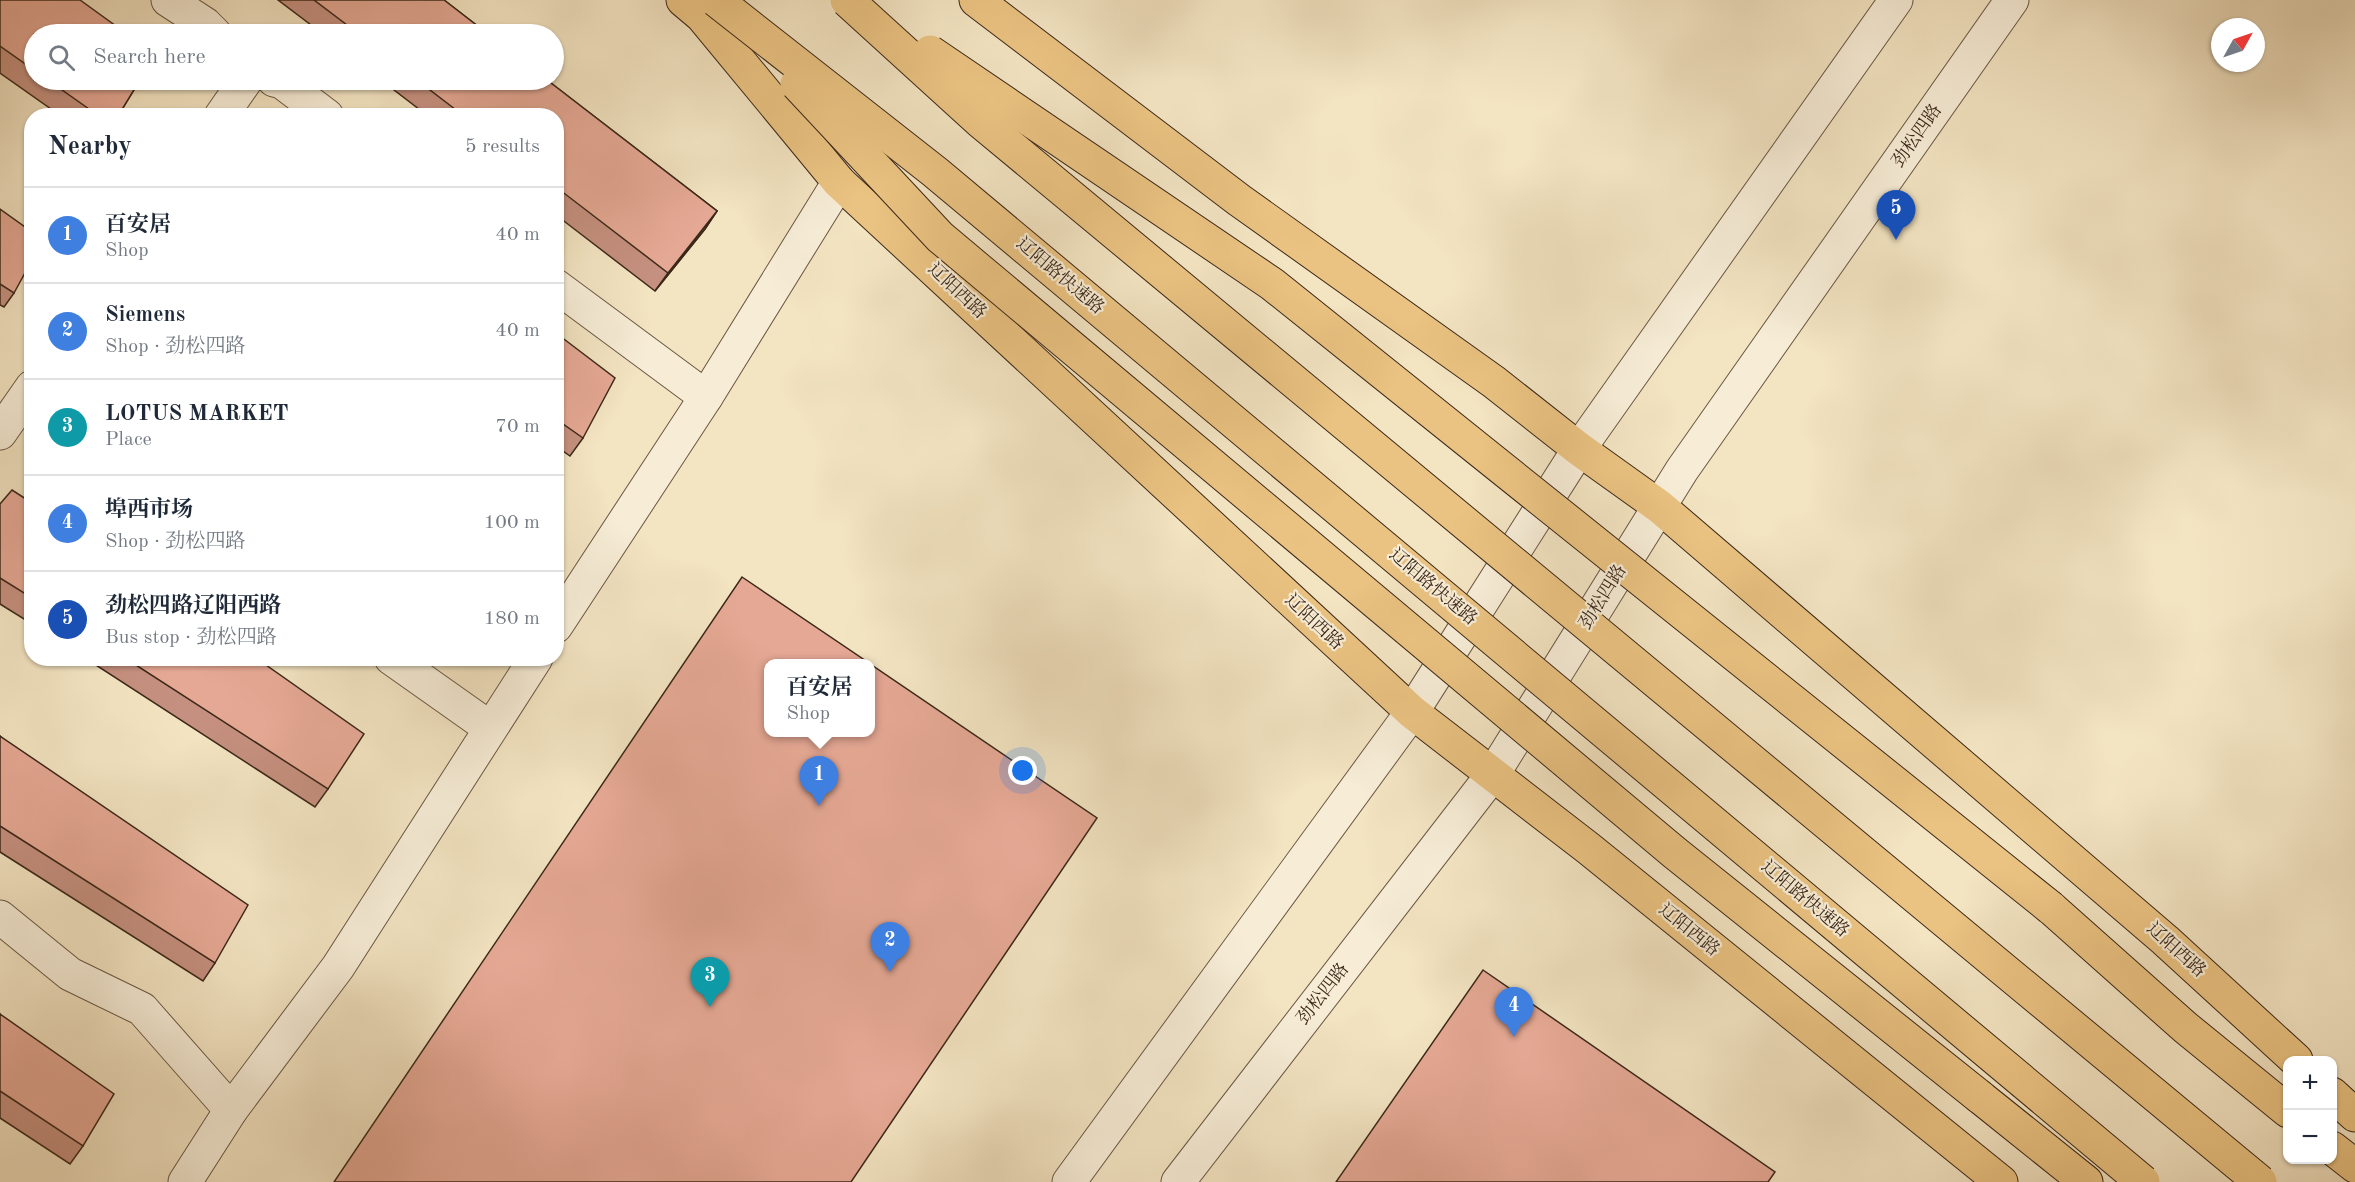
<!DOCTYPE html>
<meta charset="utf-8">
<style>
:root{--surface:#fff;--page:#f2f2f3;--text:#1f2937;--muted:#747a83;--line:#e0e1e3;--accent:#2563eb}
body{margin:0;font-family:"Old Standard TT","Noto Serif SC",serif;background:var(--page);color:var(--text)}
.controls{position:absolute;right:18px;bottom:18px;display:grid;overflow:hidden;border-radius:12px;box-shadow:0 2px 4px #0004}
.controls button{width:54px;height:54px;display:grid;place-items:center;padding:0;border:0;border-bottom:2px solid var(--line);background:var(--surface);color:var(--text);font:30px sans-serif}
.compass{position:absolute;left:2211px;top:18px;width:54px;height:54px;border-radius:50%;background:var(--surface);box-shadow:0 2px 4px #0004;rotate:50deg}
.you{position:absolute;left:1023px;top:771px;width:21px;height:21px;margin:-15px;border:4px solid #fff;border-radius:50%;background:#1a73e8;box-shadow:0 0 0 9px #1a73e833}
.badge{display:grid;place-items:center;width:39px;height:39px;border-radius:50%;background:var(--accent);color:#fff;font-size:20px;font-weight:700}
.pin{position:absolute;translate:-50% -50px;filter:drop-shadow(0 2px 3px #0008)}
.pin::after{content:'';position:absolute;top:32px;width:21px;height:18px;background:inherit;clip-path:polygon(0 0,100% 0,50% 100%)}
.popup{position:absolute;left:764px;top:659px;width:111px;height:78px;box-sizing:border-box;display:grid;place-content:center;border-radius:12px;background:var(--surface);filter:drop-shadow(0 2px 4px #0005);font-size:20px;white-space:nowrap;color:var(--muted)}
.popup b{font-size:22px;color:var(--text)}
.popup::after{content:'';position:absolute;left:50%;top:100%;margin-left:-12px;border:12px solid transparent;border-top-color:var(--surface)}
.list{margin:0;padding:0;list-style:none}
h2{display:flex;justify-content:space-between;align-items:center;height:78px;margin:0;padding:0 24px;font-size:26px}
h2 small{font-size:20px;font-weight:400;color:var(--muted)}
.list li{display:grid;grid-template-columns:39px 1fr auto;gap:18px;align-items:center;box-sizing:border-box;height:96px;padding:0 24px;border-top:2px solid var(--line)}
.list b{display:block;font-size:22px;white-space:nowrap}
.list p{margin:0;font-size:20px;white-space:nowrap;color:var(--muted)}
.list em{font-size:20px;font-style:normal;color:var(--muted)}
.icon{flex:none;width:33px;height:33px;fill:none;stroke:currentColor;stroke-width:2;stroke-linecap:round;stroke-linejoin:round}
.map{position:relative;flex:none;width:2355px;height:1182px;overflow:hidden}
.search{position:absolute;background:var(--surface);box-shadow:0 2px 4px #0004;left:24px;top:24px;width:540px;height:66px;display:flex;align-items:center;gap:15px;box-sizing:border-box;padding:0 21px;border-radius:33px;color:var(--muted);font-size:22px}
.panel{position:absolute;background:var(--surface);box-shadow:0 2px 4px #0004;left:24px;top:108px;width:540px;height:558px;border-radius:24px}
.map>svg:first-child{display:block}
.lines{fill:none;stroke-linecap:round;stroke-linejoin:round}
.minor-casing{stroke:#6a5743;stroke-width:35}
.major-casing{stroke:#3c2819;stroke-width:35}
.highway-casing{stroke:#3c2819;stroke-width:35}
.minor{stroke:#f7edd7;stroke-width:33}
.major{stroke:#eac281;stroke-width:33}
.highway{stroke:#eac281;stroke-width:33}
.highway-bridge-casing{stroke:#3c2819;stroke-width:35;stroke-linecap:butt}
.highway-bridge{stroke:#eac281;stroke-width:33}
.wall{fill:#c5907f;stroke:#3c2819;stroke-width:1.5}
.shaded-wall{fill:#a07668;stroke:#3c2819;stroke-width:1.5}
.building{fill:#e5a894;stroke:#3c2819;stroke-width:1.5}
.labels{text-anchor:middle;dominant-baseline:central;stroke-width:4.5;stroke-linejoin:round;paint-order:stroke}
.street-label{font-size:18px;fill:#3c2819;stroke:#f7edd7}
</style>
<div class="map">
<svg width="2355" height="1182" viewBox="0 0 2355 1182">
<rect width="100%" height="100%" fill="#f3e4c2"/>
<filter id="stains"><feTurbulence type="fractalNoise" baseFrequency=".00333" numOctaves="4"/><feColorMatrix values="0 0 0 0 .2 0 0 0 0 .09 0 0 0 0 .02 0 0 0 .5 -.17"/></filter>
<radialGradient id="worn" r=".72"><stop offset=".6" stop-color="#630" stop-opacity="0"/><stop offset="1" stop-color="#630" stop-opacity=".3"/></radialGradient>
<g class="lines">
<g class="minor-casing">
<g id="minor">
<path d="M168,0L205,24L215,34"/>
<path d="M274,80L282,82L327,116"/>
<path d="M221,116L246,80"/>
<path d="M556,286L706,397"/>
<path d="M0,433L32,387"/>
<path d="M556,626L706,397L839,182"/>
<path d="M391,658L490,728"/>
<path d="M0,917L70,974L142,1009L231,1110"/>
<path d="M185,1182L231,1110L338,967L536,658"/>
<path d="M1069,1182L1412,712L1579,449L1896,0"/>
<path d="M1178,1182L1493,774L1682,470L2012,0"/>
</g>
</g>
<g class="major-casing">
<g id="major">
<path d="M683,0L702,16L839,182L1412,712L1588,848L2001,1182"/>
<path d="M976,0L1239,200L1494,382L1579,449L1660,507L2165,940L2296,1060"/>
<path d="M2332,1094L2355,1115"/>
</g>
</g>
<g class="highway-casing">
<g id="highway">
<path d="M2051,908L2186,1028L2288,1111"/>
<path d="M1980,1097L2086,1182"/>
<path d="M2332,1148L2355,1166"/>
</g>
</g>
<use href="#minor" class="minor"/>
<use href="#major" class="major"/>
<use href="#highway" class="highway"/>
<g class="highway-bridge-casing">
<g id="highway-bridge">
<path d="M716,0L935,172L2143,1182"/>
<path d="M847,0L981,122L2260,1182"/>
<path d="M930,52L1272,284L2051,908"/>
<path d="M797,84L940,237L1675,853L1980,1097"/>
</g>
</g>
<use href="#highway-bridge" class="highway-bridge"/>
</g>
<g class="wall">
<path d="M0,0L34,34V80H140L118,116H61L0,73Z"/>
<path d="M278,0H444L488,34H323Z"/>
<path d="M381,80H547L717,211L705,229L655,291L556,215V116H428Z"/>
<path d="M0,209L14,293L4,307L0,305Z"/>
<path d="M556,333L583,438L570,456L556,446Z"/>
<path d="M32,503V624L0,604V504Z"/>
<path d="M85,658H256L328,789L315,807Z"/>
<path d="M0,736L215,963L203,981L0,852Z"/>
<path d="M0,1014L83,1146L70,1164L0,1118Z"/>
</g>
<path class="shaded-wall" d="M717,211L705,229L655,291L668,273Z"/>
<g class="building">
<path d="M0,0H80L127,34H34V70L0,46Z"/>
<path d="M314,0H444L488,34H359Z"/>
<path d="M48,80H140L118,116H99Z"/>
<path d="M417,80H547L717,211L668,273L556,187V116H464Z"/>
<path d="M0,209L32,232V260L14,293L0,284Z"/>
<path d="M556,333L615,378L583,438L556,419Z"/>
<path d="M12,490L32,503V598L0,578V504Z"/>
<path d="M742,577L869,663H768V732H870V664L1097,818L851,1182H334Z"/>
<path d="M125,658H256L364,734L328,789Z"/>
<path d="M0,736L248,905L215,963L0,826Z"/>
<path d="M1483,970L1775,1172L1768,1182H1336Z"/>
<path d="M0,1014L114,1094L83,1146L0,1091Z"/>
</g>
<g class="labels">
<g class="street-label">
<text transform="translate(1917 136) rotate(-55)">劲松四路</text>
<text transform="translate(1060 276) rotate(40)">辽阳路快速路</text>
<text transform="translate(957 291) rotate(43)">辽阳西路</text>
<text transform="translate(1433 587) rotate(40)">辽阳路快速路</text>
<text transform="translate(1603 597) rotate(-58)">劲松四路</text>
<text transform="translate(1314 622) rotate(43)">辽阳西路</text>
<text transform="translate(1805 899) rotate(40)">辽阳路快速路</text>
<text transform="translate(1689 930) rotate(39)">辽阳西路</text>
<text transform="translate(2176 950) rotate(42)">辽阳西路</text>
<text transform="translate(1323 994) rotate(-52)">劲松四路</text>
</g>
</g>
<rect width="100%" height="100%" filter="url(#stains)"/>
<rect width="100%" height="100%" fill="url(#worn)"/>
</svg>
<div class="controls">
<button>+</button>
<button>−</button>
</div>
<svg class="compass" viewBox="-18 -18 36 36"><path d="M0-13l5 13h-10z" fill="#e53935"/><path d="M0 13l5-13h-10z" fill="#747a83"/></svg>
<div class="you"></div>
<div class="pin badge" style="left:819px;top:806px;background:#3f7fe0">1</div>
<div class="popup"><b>百安居</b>Shop</div>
<div class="pin badge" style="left:890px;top:972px;background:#3f7fe0">2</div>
<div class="pin badge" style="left:710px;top:1007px;background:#0f9aa8">3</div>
<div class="pin badge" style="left:1514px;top:1037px;background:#3f7fe0">4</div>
<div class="pin badge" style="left:1896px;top:240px;background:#1a4fb4">5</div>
<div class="search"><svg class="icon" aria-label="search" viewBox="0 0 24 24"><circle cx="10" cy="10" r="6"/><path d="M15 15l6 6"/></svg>Search here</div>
<section class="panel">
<h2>Nearby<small>5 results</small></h2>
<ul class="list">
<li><span class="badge" style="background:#3f7fe0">1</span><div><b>百安居</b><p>Shop</p></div><em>40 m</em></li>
<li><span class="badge" style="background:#3f7fe0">2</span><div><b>Siemens</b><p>Shop · 劲松四路</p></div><em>40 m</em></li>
<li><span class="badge" style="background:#0f9aa8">3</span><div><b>LOTUS MARKET</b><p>Place</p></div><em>70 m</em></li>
<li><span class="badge" style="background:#3f7fe0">4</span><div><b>埠西市场</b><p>Shop · 劲松四路</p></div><em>100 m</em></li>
<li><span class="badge" style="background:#1a4fb4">5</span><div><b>劲松四路辽阳西路</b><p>Bus stop · 劲松四路</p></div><em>180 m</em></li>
</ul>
</section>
</div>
